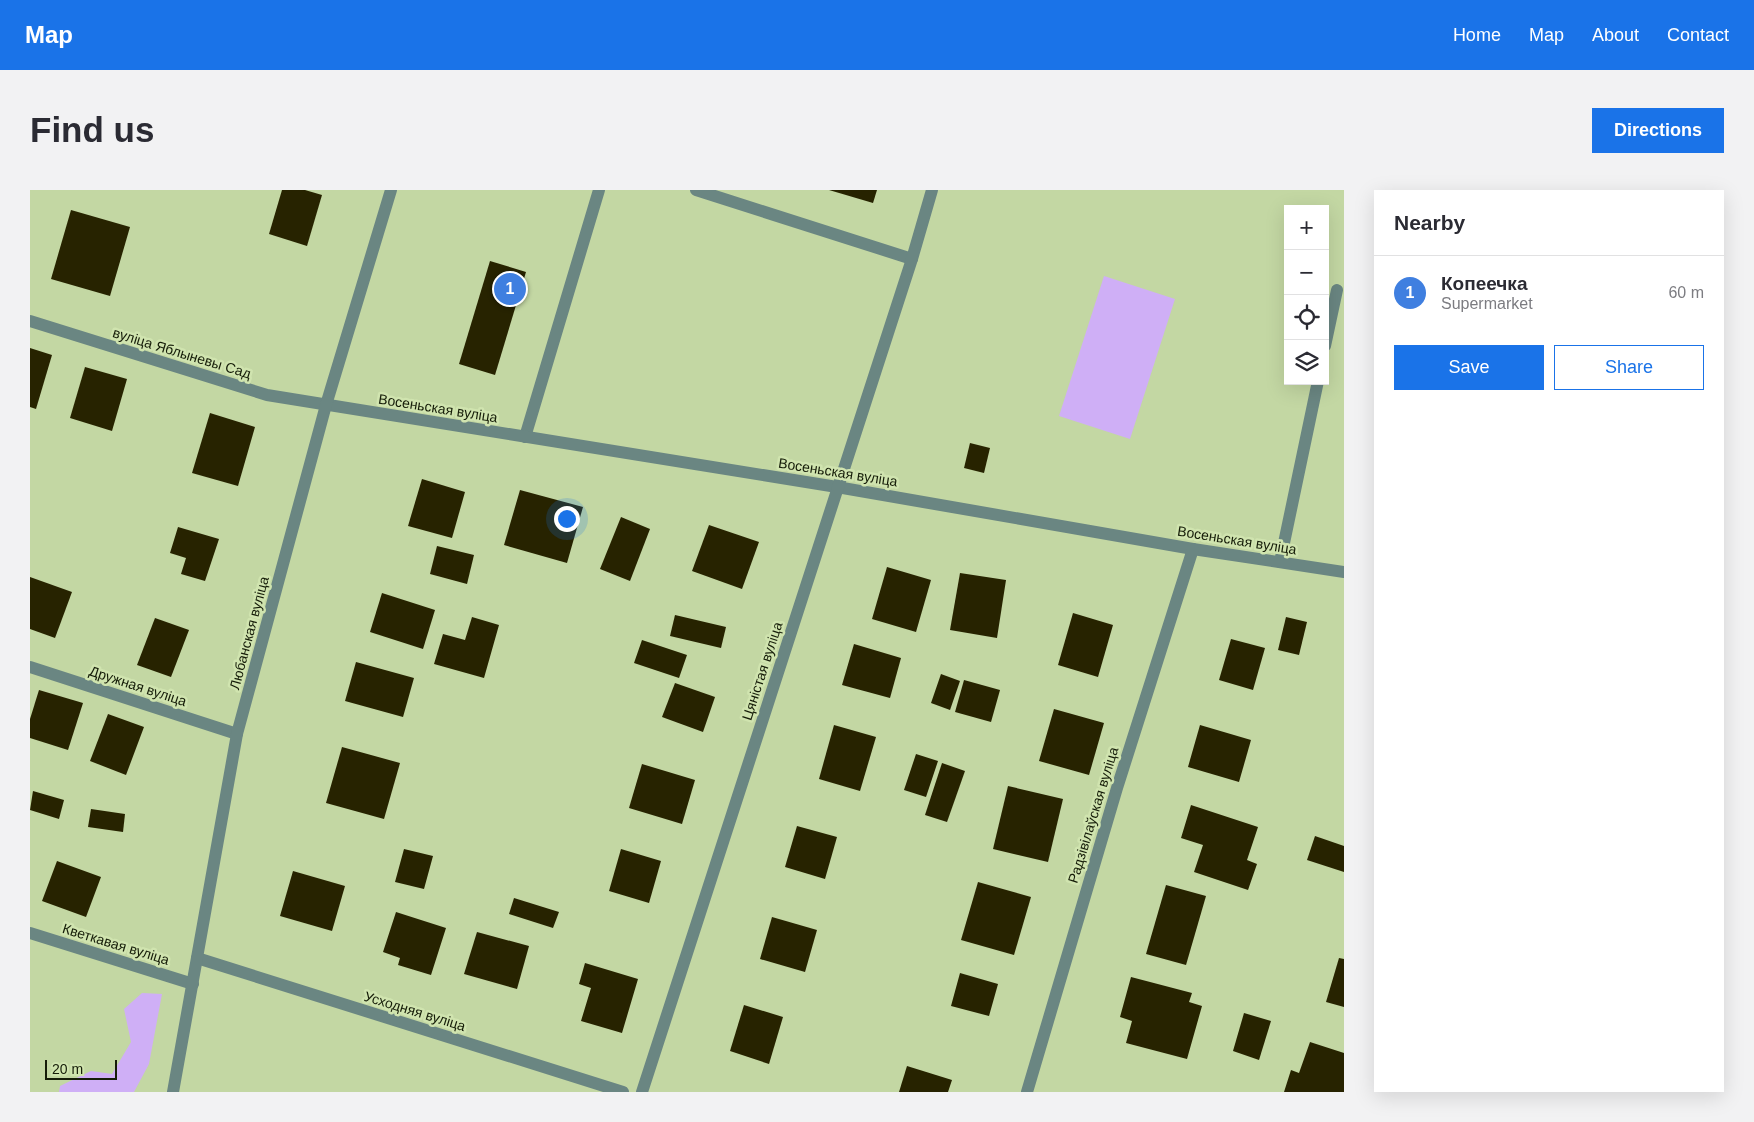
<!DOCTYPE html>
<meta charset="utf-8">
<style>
:root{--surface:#fff;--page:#f2f2f3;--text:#2b2b33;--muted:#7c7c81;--line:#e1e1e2;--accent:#1a73e8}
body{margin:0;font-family:Helvetica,sans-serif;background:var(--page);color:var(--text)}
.controls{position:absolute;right:15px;top:15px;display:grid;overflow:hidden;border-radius:0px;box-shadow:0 5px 20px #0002}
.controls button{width:45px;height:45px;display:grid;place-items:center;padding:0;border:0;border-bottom:1px solid var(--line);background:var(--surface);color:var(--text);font:25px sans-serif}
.scale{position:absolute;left:15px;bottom:12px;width:72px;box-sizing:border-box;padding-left:5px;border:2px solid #151c08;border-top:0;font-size:14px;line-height:18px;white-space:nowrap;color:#151c08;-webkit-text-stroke:4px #d0e4af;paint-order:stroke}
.you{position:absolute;left:536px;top:328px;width:18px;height:18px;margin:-12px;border:4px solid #fff;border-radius:50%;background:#1a73e8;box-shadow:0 0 0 8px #1a73e833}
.badge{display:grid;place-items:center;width:32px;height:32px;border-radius:50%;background:var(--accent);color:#fff;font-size:16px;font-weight:700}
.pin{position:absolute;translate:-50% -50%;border:2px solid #fff;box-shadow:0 1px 5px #0006}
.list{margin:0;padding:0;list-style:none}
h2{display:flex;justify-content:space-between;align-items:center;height:65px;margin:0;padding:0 20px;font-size:21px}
h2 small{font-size:16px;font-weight:400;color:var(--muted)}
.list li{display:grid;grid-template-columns:32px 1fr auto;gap:15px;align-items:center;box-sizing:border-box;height:75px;padding:0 20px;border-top:1px solid var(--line)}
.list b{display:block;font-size:19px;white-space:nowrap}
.list p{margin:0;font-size:16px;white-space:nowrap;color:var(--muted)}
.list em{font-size:16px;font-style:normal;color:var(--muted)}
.actions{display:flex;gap:10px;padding:15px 20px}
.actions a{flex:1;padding:11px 0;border:1px solid var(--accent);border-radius:0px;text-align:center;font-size:18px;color:var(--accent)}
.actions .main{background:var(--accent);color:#fff}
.icon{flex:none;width:28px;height:28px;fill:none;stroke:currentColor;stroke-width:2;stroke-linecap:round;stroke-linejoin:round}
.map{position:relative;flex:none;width:1314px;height:902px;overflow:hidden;border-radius:0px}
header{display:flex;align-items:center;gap:30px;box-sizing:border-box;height:70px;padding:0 25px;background:var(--accent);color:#fff}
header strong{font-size:24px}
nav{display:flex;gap:28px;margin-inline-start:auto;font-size:18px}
.intro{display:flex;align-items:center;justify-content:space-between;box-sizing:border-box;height:120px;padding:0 30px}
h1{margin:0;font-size:35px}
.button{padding:12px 22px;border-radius:0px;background:var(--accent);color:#fff;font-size:18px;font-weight:700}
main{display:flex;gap:30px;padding:0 30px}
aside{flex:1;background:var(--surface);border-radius:0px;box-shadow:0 5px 20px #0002}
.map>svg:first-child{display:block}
.green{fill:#cfaff6}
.building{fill:#272300}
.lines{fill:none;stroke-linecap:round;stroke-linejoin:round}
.lane{stroke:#6a8682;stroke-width:12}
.street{stroke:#6a8682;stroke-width:12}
.labels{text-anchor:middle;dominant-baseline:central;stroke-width:5;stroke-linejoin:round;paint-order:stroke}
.street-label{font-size:14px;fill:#151c08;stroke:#d0e4af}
</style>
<header>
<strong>Map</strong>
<nav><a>Home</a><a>Map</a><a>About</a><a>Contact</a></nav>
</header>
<div class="intro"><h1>Find us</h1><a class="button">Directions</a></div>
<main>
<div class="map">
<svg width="1314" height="902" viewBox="0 0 1314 902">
<rect width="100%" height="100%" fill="#c3d7a3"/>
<g class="green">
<path d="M1074,86L1145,109L1100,249L1029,226Z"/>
<path d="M112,803L132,804L119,874L104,902H29L30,896L61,881L82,884L101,852L94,819Z"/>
</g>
<g class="building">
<path d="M252,0H275L292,5L277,56L239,44Z"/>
<path d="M799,0H847L843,13Z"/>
<path d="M41,20L100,37L80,106L21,89Z"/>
<path d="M460,71L496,82L465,185L429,174Z"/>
<path d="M0,158L22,165L6,219L0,217Z"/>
<path d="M55,177L97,189L82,241L40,228Z"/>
<path d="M180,223L225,237L208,296L162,283Z"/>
<path d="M940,253L960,258L954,283L934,278Z"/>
<path d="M392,289L435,302L422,348L378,336Z"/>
<path d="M490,300L553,317L537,373L474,355Z"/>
<path d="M591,327L620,339L600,391L570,379Z"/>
<path d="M679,335L729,352L712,399L662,381Z"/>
<path d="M148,337L189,349L175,391L151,384L156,368L140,363Z"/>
<path d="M407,356L444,365L437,394L400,384Z"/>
<path d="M857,377L901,390L886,442L842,429Z"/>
<path d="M930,383L976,390L967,448L920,440Z"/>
<path d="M0,387L42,402L25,448L0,439Z"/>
<path d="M352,403L405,420L393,459L340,442Z"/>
<path d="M1043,423L1083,435L1068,487L1028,475Z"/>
<path d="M645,425L696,437L691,458L640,446Z"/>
<path d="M442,427L469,435L454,488L404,474L413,444L435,450Z"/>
<path d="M1256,427L1277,432L1269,465L1248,460Z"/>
<path d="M125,428L159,440L141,487L107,475Z"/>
<path d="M1201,449L1235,458L1223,500L1189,490Z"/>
<path d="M612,450L657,465L649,488L604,473Z"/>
<path d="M824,454L871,468L860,508L812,495Z"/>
<path d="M326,472L384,488L373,527L315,511Z"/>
<path d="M911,484L930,491L920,520L901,513Z"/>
<path d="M934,490L970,500L961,532L925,522Z"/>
<path d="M645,493L685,507L673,542L632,527Z"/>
<path d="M9,500L53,513L38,560L0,548V529Z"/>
<path d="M1024,519L1074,533L1059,585L1009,571Z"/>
<path d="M78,524L114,537L96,585L60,571Z"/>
<path d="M804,535L846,547L830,601L789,589Z"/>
<path d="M1170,535L1221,550L1209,592L1158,577Z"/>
<path d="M312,557L370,573L354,629L296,613Z"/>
<path d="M886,564L908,571L896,607L874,600Z"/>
<path d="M912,573L935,581L917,632L895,625Z"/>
<path d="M612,574L665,590L652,634L599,618Z"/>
<path d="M978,596L1033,609L1018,672L963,659Z"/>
<path d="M3,601L34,610L29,629L0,620Z"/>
<path d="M1161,615L1228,637L1217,670L1227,674L1218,700L1164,682L1173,655L1151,648Z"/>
<path d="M61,619L95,624L93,642L58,637Z"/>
<path d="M767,636L807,647L795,689L755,677Z"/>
<path d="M1285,646L1314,656V682L1277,670Z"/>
<path d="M374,659L403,666L394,699L365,692Z"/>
<path d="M591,659L631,671L619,713L579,701Z"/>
<path d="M27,671L71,687L56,727L12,711Z"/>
<path d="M263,681L315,696L302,741L250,726Z"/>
<path d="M948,692L1001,707L984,765L931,750Z"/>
<path d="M1136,695L1176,706L1156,775L1116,764Z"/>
<path d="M484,708L529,722L523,738L479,724Z"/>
<path d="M366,722L416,738L401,785L368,775L370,768L353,762Z"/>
<path d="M742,727L787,740L775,782L730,769Z"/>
<path d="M447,742L499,756L487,799L434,784Z"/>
<path d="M1309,768L1314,769V817L1296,812Z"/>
<path d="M555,773L608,789L592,843L551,831L561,798L549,794Z"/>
<path d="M930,783L968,794L959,826L921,816Z"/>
<path d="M1101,787L1162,803L1159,812L1172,816L1157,869L1096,853L1102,831L1090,827Z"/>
<path d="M714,815L753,827L739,874L700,861Z"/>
<path d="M1214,823L1241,831L1229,870L1203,861Z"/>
<path d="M1280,852L1314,863V902H1254L1261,880L1269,883Z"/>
<path d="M877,876L922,890L918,902H869Z"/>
</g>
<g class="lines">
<g class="lane">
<path d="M1295,156L1307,100"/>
<path d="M495,247L569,0"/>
<path d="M1250,372L1288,191"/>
</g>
<g class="street">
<path d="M666,0L882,69"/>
<path d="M0,131L237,205L807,297L1163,359L1314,382"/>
<path d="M0,477L207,544"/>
<path d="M0,743L163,794"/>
<path d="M167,768L593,902"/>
<path d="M143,902L207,544L296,215L361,0"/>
<path d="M612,902L882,69L902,0"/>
<path d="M997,902L1087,598L1163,359"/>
</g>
</g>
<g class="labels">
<g class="street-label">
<text transform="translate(152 163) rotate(17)">вуліца Яблыневы Сад</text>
<text transform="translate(408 218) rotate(9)">Восеньская вуліца</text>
<text transform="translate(808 282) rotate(9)">Восеньская вуліца</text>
<text transform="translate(1207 350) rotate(9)">Восеньская вуліца</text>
<text transform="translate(219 443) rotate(-75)">Любанская вуліца</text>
<text transform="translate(732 481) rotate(-72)">Цяністая вуліца</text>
<text transform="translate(108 496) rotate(18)">Дружная вуліца</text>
<text transform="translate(1063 625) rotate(-73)">Радзівілаўская вуліца</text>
<text transform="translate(86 754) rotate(17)">Кветкавая вуліца</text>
<text transform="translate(385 821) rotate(17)">Усходняя вуліца</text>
</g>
</g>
</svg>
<div class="controls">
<button>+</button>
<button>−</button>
<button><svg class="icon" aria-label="locate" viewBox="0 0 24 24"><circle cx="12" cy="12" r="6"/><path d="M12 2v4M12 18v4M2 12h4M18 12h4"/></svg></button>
<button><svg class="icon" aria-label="layers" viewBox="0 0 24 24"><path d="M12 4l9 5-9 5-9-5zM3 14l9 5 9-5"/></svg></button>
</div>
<div class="scale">20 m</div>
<div class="you"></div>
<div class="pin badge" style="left:480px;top:99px;background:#3f7fe0">1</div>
</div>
<aside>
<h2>Nearby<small></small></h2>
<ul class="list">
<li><span class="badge" style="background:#3f7fe0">1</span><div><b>Копеечка</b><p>Supermarket</p></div><em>60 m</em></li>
</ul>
<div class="actions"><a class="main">Save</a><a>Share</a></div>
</aside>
</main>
